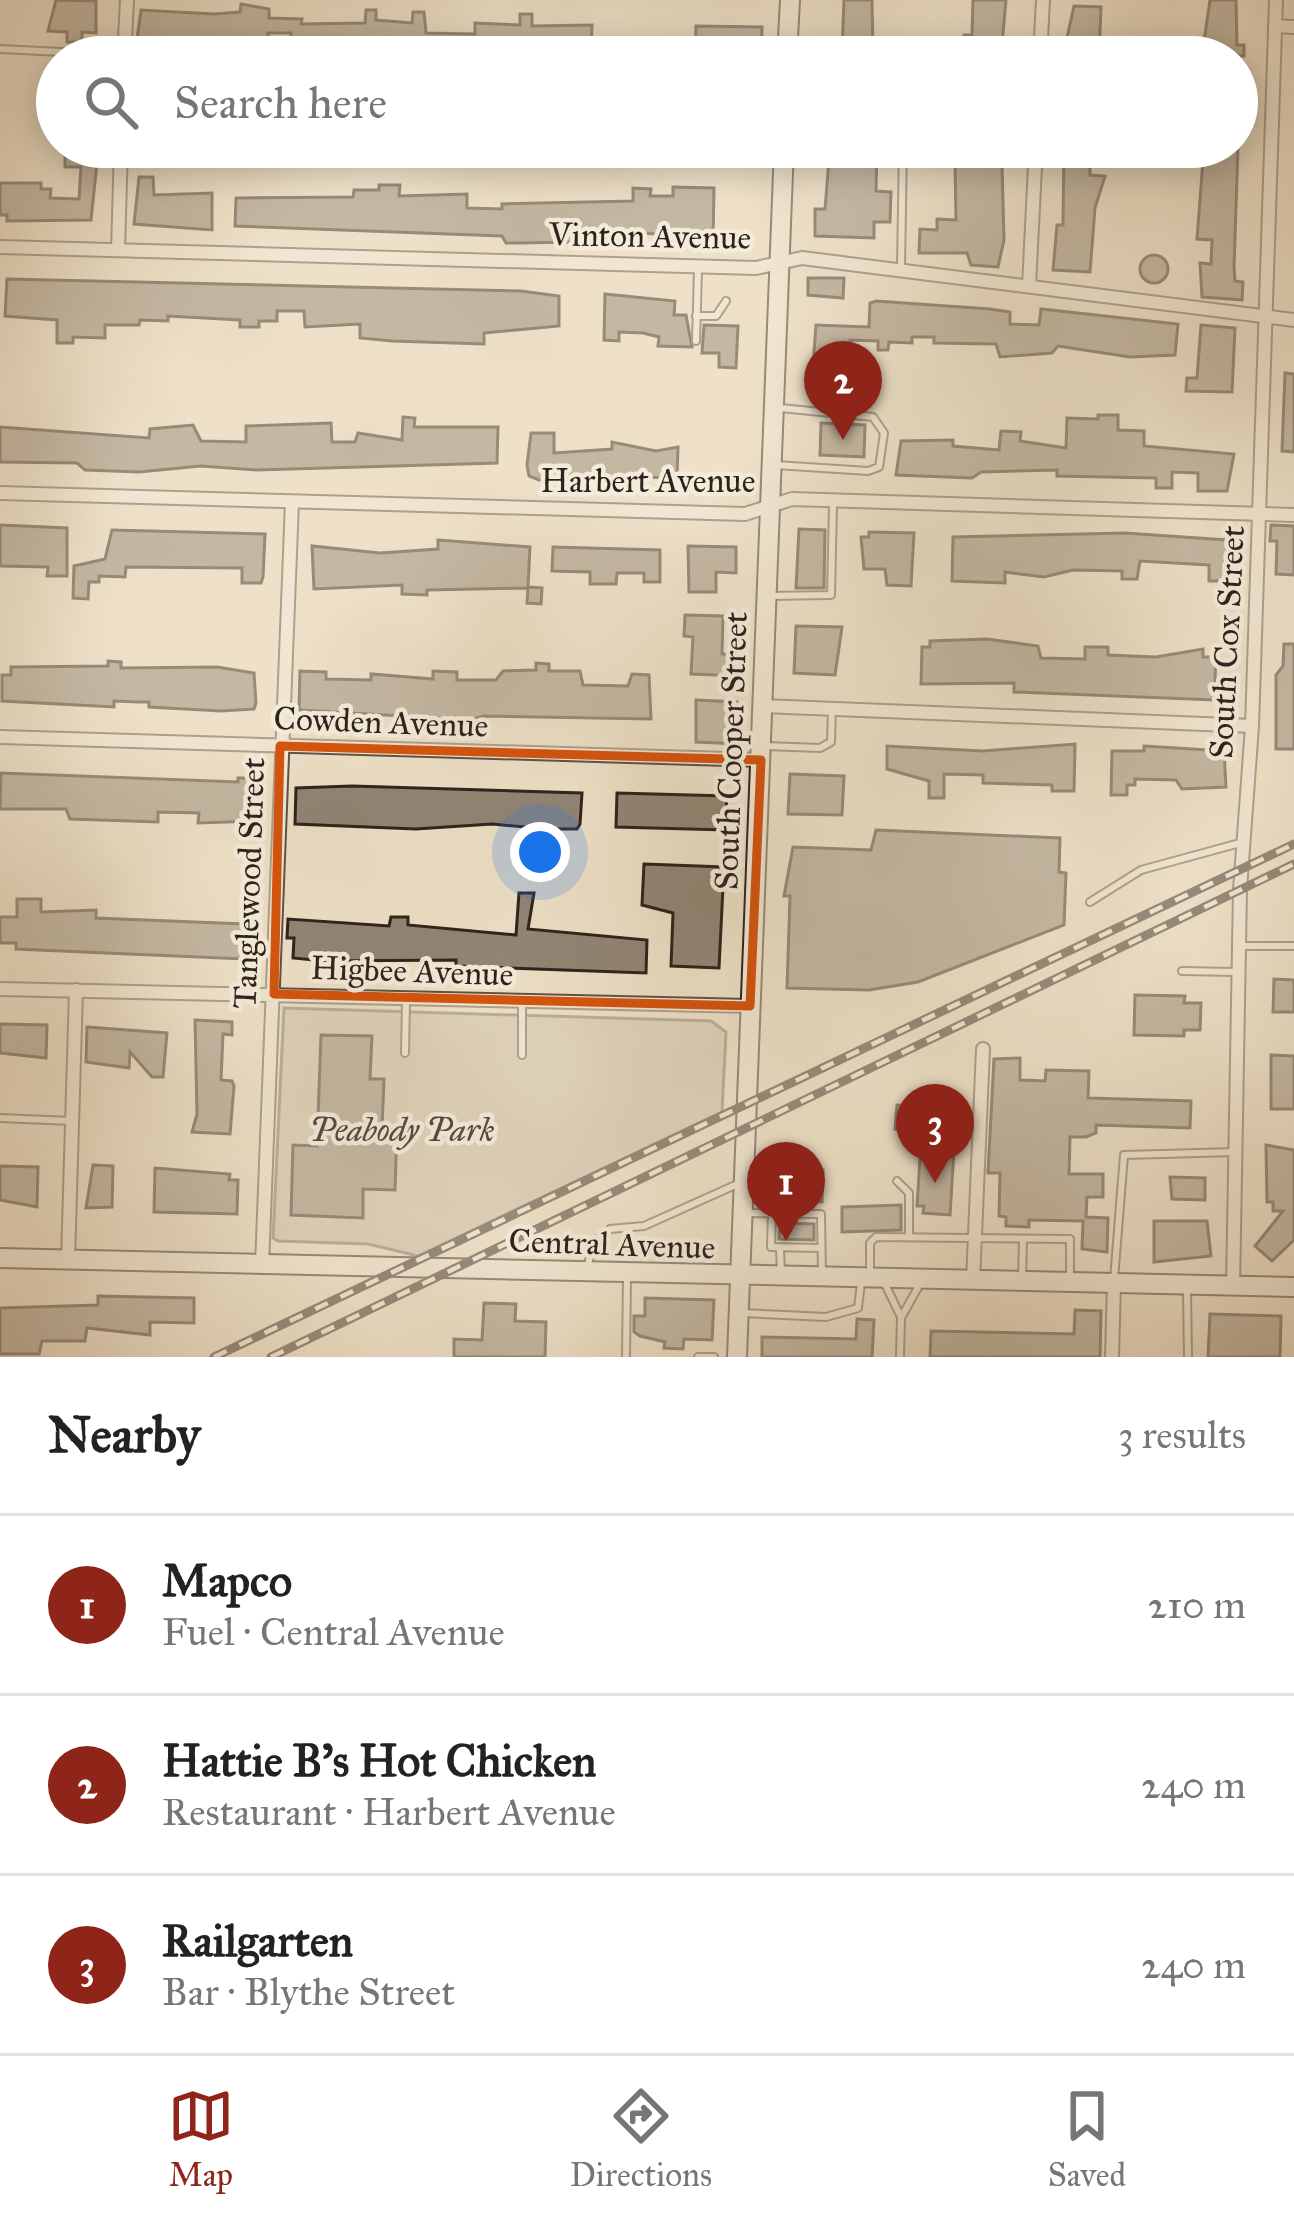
<!DOCTYPE html>
<meta charset="utf-8">
<style>
:root{--surface:#fff;--page:#f2f2f2;--text:#222;--muted:#767676;--line:#e0e0e0;--accent:#8f2418}
body{margin:0;font-family:"IM FELL Great Primer",serif;background:var(--page);color:var(--text)}
.you{position:absolute;left:540px;top:852px;width:42px;height:42px;margin:-30px;border:9px solid #fff;border-radius:50%;background:#1a73e8;box-shadow:0 0 0 18px #1a73e833}
.badge{display:grid;place-items:center;width:78px;height:78px;border-radius:50%;background:var(--accent);color:#fff;font-size:39px;font-weight:700}
.pin{position:absolute;translate:-50% -99px;filter:drop-shadow(0 3px 6px #0008)}
.pin::after{content:'';position:absolute;top:63px;width:42px;height:36px;background:inherit;clip-path:polygon(0 0,100% 0,50% 100%)}
.list{margin:0;padding:0;list-style:none}
h2{display:flex;justify-content:space-between;align-items:center;height:156px;margin:0;padding:0 48px;font-size:51px}
h2 small{font-size:39px;font-weight:400;color:var(--muted)}
.list li{display:grid;grid-template-columns:78px 1fr auto;gap:36px;align-items:center;box-sizing:border-box;height:180px;padding:0 48px;border-top:3px solid var(--line)}
.list b{display:block;font-size:45px;white-space:nowrap}
.list p{margin:0;font-size:39px;white-space:nowrap;color:var(--muted)}
.list em{font-size:39px;font-style:normal;color:var(--muted)}
.icon{flex:none;width:66px;height:66px;fill:none;stroke:currentColor;stroke-width:2;stroke-linecap:round;stroke-linejoin:round}
.map{position:relative;flex:none;width:1294px;height:1357px;overflow:hidden}
.search{position:absolute;background:var(--surface);box-shadow:0 6px 30px #0003;left:36px;right:36px;top:36px;height:132px;display:flex;align-items:center;gap:30px;box-sizing:border-box;padding:0 42px;border-radius:66px;color:var(--muted);font-size:45px}
.sheet{height:696px;background:var(--surface)}
nav{display:flex;justify-content:space-around;align-items:center;box-sizing:border-box;height:168px;border-top:3px solid var(--line);background:var(--surface);font-size:33px;color:var(--muted)}
nav a{display:grid;justify-items:center;gap:6px}
nav .on{color:var(--accent)}
.map>svg:first-child{display:block}
.green{fill:#cdc1ab;stroke:#7d7264;stroke-width:3}
.building{fill:#918575;stroke:#2d221c;stroke-width:3}
.lines{fill:none;stroke-linecap:round;stroke-linejoin:round}
.lane-casing{stroke:#5d5247;stroke-width:10}
.street-casing{stroke:#5d5247;stroke-width:16}
.secondary-casing{stroke:#2d221c;stroke-width:22}
.lane{stroke:#f4ecdb;stroke-width:6}
.street{stroke:#f4ecdb;stroke-width:12}
.secondary{stroke:#f4ecdb;stroke-width:18}
.rail-casing{stroke:#2d221c;stroke-width:9}
.rail{stroke:#f4ecdb;stroke-width:4.5;stroke-dasharray:14;stroke-linecap:butt}
.marked{fill:none;stroke:#d5540e;stroke-width:9;stroke-linejoin:round}
.labels{text-anchor:middle;dominant-baseline:central;stroke-width:9;stroke-linejoin:round;paint-order:stroke}
.street-label{font-size:33px;fill:#2d221c;stroke:#f4ecdb}
.park-label{font-size:33px;font-style:italic;fill:#554a40;stroke:#f4ecdb}
</style>
<div class="map">
<svg width="1294" height="1357" viewBox="0 0 1294 1357">
<rect width="100%" height="100%" fill="#eee1c8"/>
<filter id="stains"><feTurbulence type="fractalNoise" baseFrequency=".00167" numOctaves="4"/><feColorMatrix values="0 0 0 0 .2 0 0 0 0 .09 0 0 0 0 .02 0 0 0 .5 -.17"/></filter>
<radialGradient id="worn" r=".72"><stop offset=".6" stop-color="#630" stop-opacity="0"/><stop offset="1" stop-color="#630" stop-opacity=".3"/></radialGradient>
<path class="green" d="M284,1008L711,1021L726,1032L722,1112L418,1256L368,1244L278,1241L273,1238Z"/>
<g class="building">
<path d="M56,0L96,1V33L82,32V42H67V32L48,31Z"/>
<path d="M844,0H872L873,53L842,52Z"/>
<path d="M973,0H1006L1001,56H963L964,35H972Z"/>
<path d="M1210,0H1236L1237,45H1244V56L1202,55Z"/>
<path d="M241,4L269,9V18L302,19L301,24L365,23L366,10H376V20L412,23L413,12H424L426,33L475,34V23L520,25V14H532V26L592,25L591,57L427,52V57L290,56L291,33H268V53H135L141,10L214,14L240,12Z"/>
<path d="M1074,6L1101,7L1099,57L1063,56Z"/>
<path d="M696,26L762,27L761,57H695Z"/>
<path d="M830,147H877L876,191L891,192L890,222H874V238L815,236V209H825Z"/>
<path d="M963,147H995V165H1002L1004,240L998,267L971,265L967,253H919L920,229L937,230V219L956,220L955,161L963,162Z"/>
<path d="M1064,147H1090V175L1105,176L1095,208L1090,272L1053,270L1057,225H1063Z"/>
<path d="M1204,147H1238L1234,267L1235,281L1243,282L1242,300L1202,297L1200,263L1211,264L1212,240L1197,239Z"/>
<path d="M65,151L98,153L91,220L7,221V215H0V183H41V189H51L50,198L79,199L81,167H65Z"/>
<path d="M139,177H153L154,195L212,193V230L134,224Z"/>
<path d="M379,185H400L399,196L467,194V208L502,209V204L633,201V188L651,189L650,196H673V187L714,188L713,242L662,241V234L624,233V241L520,243H506L502,236L235,226L236,198L353,197L354,190H379Z"/>
<circle cx="1154" cy="269" r="14"/>
<path d="M808,278H844L843,298L808,295Z"/>
<path d="M7,279L521,291L559,296V326L484,333V344L392,341L360,338V324L305,327L304,311H277V321H259V327H240V320L168,316V321L140,320L139,325H105V338L73,337V343H57V320L5,316Z"/>
<path d="M605,294L675,301L674,315H686L692,347L658,346L659,337L643,333L619,332V341L604,340Z"/>
<path d="M876,301L990,309L1010,312V324L1039,325L1041,309L1178,324L1175,355L1130,357L1058,346L1052,353L1000,357L996,344L934,343V337H912V343L889,342L888,350H878V341L850,340L847,377L859,379V395L811,393L816,325L869,327L870,303Z"/>
<path d="M704,325L738,326L736,368L719,367V353H702Z"/>
<path d="M1201,325L1235,328L1232,392L1186,391L1187,378H1197Z"/>
<path d="M1285,373L1294,374V452L1282,451Z"/>
<path d="M1098,415H1118V430L1144,431V446L1234,454L1227,491H1198V473L1172,472V488H1156V478L1057,476V470L981,472L972,478L896,475L901,441L953,440V446L999,450L1001,431L1021,432L1020,441L1066,448L1067,418L1098,419Z"/>
<path d="M403,417L415,418L414,427H498L497,463L257,470L201,466L139,472L85,470L77,463L0,462V427L149,438L150,429L193,425L201,441L246,442V426L331,423L332,442H355L358,433L402,440Z"/>
<path d="M821,423L865,425L864,457L820,455Z"/>
<path d="M531,433H554V453L612,449V442L656,451L678,447L677,478L636,477V484L539,480L529,476L527,465Z"/>
<path d="M0,525L67,528V576H47L48,567L0,566Z"/>
<path d="M1271,525L1294,526V575L1276,574L1277,541H1270Z"/>
<path d="M799,529L825,530L824,588H796Z"/>
<path d="M112,530L265,534L263,577L261,583H242V568L126,567L125,577L99,576V582H89L88,599L73,598L74,566L105,559Z"/>
<path d="M869,532L914,533L911,586L887,585L885,569H864L861,537H869Z"/>
<path d="M1125,533L1227,540L1231,581H1209V565L1140,561L1137,579H1122V571L1073,570L1044,577L1005,572V583L952,581L953,537Z"/>
<path d="M438,540L530,547L528,587L542,588L541,604L527,603L528,588L427,590V595L402,594V585L314,589L312,546L380,553L438,549Z"/>
<path d="M688,546L736,547V573L716,572V592H689Z"/>
<path d="M553,547L660,550V582H644V573H617L616,584H590V572L552,571Z"/>
<path d="M685,615L723,616L722,654H741L740,676L691,674L693,637L684,636Z"/>
<path d="M796,626L842,627L835,675L794,673Z"/>
<path d="M987,639L1038,646L1041,658L1085,659V647H1108V655L1156,657L1203,649V657H1216L1214,700L1014,692V683L921,684L922,647H930V641Z"/>
<path d="M1284,644H1294V749H1276V675L1283,666Z"/>
<path d="M108,661L121,662V668L217,667L254,673L256,703L254,709L221,711L149,707V702H139L114,701V707L2,701V675H11V667L108,666Z"/>
<path d="M536,663L549,664V671H580L583,685L628,686L632,674L649,675L651,719L483,716L471,720L299,710L300,671L326,672V679L371,680V674L433,679V671L457,672V680H496L503,671L536,670Z"/>
<path d="M696,700L737,702V744L696,742Z"/>
<path d="M1075,744L1074,791H1052V785L983,783V775L944,774V798H929V781L887,769V746L983,751Z"/>
<path d="M1144,746L1224,751L1226,787L1182,789L1176,780L1135,779V785H1127V795H1111L1112,751H1144Z"/>
<path d="M1,773L238,782V778H256L255,821L198,823L199,813L158,812V822L70,819L66,809H0Z"/>
<path d="M790,774L844,776L842,815L788,814Z"/>
<path d="M352,786L582,793L580,824L577,829H545V839L530,838L525,827L492,824L416,829L295,824L296,788Z"/>
<path d="M617,793L727,796L725,830L616,827Z"/>
<path d="M876,830L1060,838L1059,872L1066,873L1064,925L918,982L869,990L787,988L790,896H784L793,847L871,850Z"/>
<path d="M644,864L724,867L719,968L671,966L673,913L642,905Z"/>
<path d="M519,893H534L528,929L647,940L646,973L456,966V960L324,961L293,958L294,938H287L288,919L389,926L391,917H408V925L516,935Z"/>
<path d="M17,899H41V912L96,910V918L244,924L243,959L16,949V943H0V917H17Z"/>
<path d="M1274,979L1294,980V1012H1273Z"/>
<path d="M1135,995L1185,996L1184,1003H1201L1200,1030H1184V1036L1134,1035Z"/>
<path d="M195,1020L232,1022V1035L223,1034L221,1080L232,1081L234,1086L230,1134L192,1132L197,1114Z"/>
<path d="M0,1024L47,1025L46,1058L0,1053Z"/>
<path d="M87,1027L167,1033L163,1077H152L130,1052L129,1068L86,1062Z"/>
<path d="M321,1035L372,1036L370,1079H384L382,1129L397,1130L395,1190L363,1189V1218L291,1215L293,1145L317,1146Z"/>
<path d="M1271,1055L1294,1056V1109H1271Z"/>
<path d="M1020,1058V1080L1045,1081L1046,1070L1089,1071L1088,1098L1191,1101L1190,1128L1096,1125V1133L1086,1137H1070L1069,1174H1103V1197H1087L1086,1217L1108,1218L1107,1252L1082,1249L1083,1221L1029,1220V1227L1006,1226V1217L999,1216L1000,1173H988L994,1059Z"/>
<path d="M897,1105L922,1107L921,1131L895,1129Z"/>
<path d="M928,1133L955,1134L950,1215L923,1213L924,1206H917L920,1159H927Z"/>
<path d="M1266,1145L1294,1150V1240L1272,1261L1255,1246L1283,1211H1273V1202H1267Z"/>
<path d="M93,1165L113,1166L112,1207L86,1208Z"/>
<path d="M0,1166L38,1167L37,1207L0,1200Z"/>
<path d="M155,1168L230,1174L229,1180H238L237,1214L154,1212Z"/>
<path d="M782,1169L823,1170L822,1202L782,1201Z"/>
<path d="M1170,1177L1205,1178V1200L1172,1199Z"/>
<path d="M901,1205V1230L842,1232V1207Z"/>
<path d="M1154,1221H1207L1211,1256L1154,1262Z"/>
<path d="M780,1223L814,1224V1240L779,1239Z"/>
<path d="M98,1296L194,1298V1323L150,1322V1335L87,1328L85,1341H42L39,1354H0V1308L98,1305Z"/>
<path d="M645,1298L714,1300L712,1340L684,1339L683,1349L664,1348L665,1342L640,1336L634,1332V1316H645Z"/>
<path d="M484,1303L516,1304L515,1321L546,1322L545,1357H454V1339L482,1340Z"/>
<path d="M1075,1310L1101,1311L1100,1357H930L931,1331L1074,1334Z"/>
<path d="M1210,1314L1281,1316L1280,1357H1208Z"/>
<path d="M857,1319L874,1320L872,1357H762V1337L856,1339Z"/>
</g>
<g class="lines">
<g class="lane-casing">
<g id="lane">
<path d="M0,49L122,55"/>
<path d="M901,267L903,147"/>
<path d="M696,316H716L726,301"/>
<path d="M696,341L698,270"/>
<path d="M776,465L868,471L879,467L884,433L873,417L780,408"/>
<path d="M768,596L831,595L833,504"/>
<path d="M765,746L820,748L831,742L832,709"/>
<path d="M1090,902L1141,870L1240,843"/>
<path d="M1239,946H1294"/>
<path d="M1182,971L1235,972"/>
<path d="M405,1053L406,1002"/>
<path d="M522,1055V1001"/>
<path d="M0,1118L72,1121"/>
<path d="M897,1181L909,1193V1237"/>
<path d="M745,1213L821,1214L822,1275"/>
<path d="M772,1213L771,1247L821,1248"/>
<path d="M780,1248L781,1274"/>
<path d="M587,1269L593,1243L610,1229L644,1226L742,1182"/>
<path d="M870,1275V1243L876,1237L1070,1239V1279"/>
<path d="M1022,1278L1023,1239"/>
<path d="M1114,1280L1124,1155L1235,1152"/>
<path d="M885,1284L900,1315"/>
<path d="M1187,1289L1188,1357"/>
<path d="M743,1313L826,1317L858,1308L861,1283"/>
<path d="M626,1357L627,1278"/>
<path d="M698,1357H714"/>
<path d="M900,1357L901,1318L921,1282"/>
</g>
</g>
<g class="street-casing">
<g id="street">
<path d="M1275,26L1294,27"/>
<path d="M124,57L127,0"/>
<path d="M1040,57L1043,0"/>
<path d="M0,247L756,268L802,258L1294,320"/>
<path d="M118,250L121,147"/>
<path d="M1029,286L1036,147"/>
<path d="M0,493L745,514L792,499L1294,515"/>
<path d="M763,706L1252,726"/>
<path d="M0,737L761,760"/>
<path d="M0,989L750,1006"/>
<path d="M68,1260L76,990"/>
<path d="M262,1265L292,502"/>
<path d="M973,1281L983,1049"/>
<path d="M1233,1287L1240,890L1252,726L1276,0"/>
<path d="M1112,1357L1114,1283"/>
</g>
</g>
<g class="secondary-casing">
<g id="secondary">
<path d="M787,57L790,0"/>
<path d="M0,1258L1294,1287"/>
<path d="M737,1357L784,147"/>
</g>
</g>
<use href="#lane" class="lane"/>
<use href="#street" class="street"/>
<use href="#secondary" class="secondary"/>
<g class="rail-casing">
<g id="rail">
<path d="M214,1357L1294,844"/>
<path d="M271,1357L1294,864"/>
</g>
</g>
<use href="#rail" class="rail"/>
</g>
<path d="M0 0H1294V1357H0ZM280,746L761,760L750,1006L274,994Z" fill="#eee1c8" fill-opacity=".55" fill-rule="evenodd"/>
<path class="marked" d="M280,746L761,760L750,1006L274,994Z"/>
<g class="labels">
<g class="street-label">
<text transform="translate(650 236) rotate(1)">Vinton Avenue</text>
<text x="648" y="481">Harbert Avenue</text>
<text transform="translate(1227 642) rotate(-87)">South Cox Street</text>
<text transform="translate(381 722) rotate(2)">Cowden Avenue</text>
<text transform="translate(731 751) rotate(-88)">South Cooper Street</text>
<text transform="translate(249 883) rotate(-88)">Tanglewood Street</text>
<text transform="translate(412 971) rotate(2)">Higbee Avenue</text>
<text transform="translate(612 1244) rotate(2)">Central Avenue</text>
</g>
<g class="park-label">
<text x="402" y="1130">Peabody Park</text>
</g>
</g>
<rect width="100%" height="100%" filter="url(#stains)"/>
<rect width="100%" height="100%" fill="url(#worn)"/>
</svg>
<div class="you"></div>
<div class="pin badge" style="left:786px;top:1241px">1</div>
<div class="pin badge" style="left:843px;top:440px">2</div>
<div class="pin badge" style="left:935px;top:1183px">3</div>
<div class="search"><svg class="icon" aria-label="search" viewBox="0 0 24 24"><circle cx="10" cy="10" r="6"/><path d="M15 15l6 6"/></svg>Search here</div>
</div>
<section class="sheet">
<h2>Nearby<small>3 results</small></h2>
<ul class="list">
<li><span class="badge">1</span><div><b>Mapco</b><p>Fuel · Central Avenue</p></div><em>210 m</em></li>
<li><span class="badge">2</span><div><b>Hattie B’s Hot Chicken</b><p>Restaurant · Harbert Avenue</p></div><em>240 m</em></li>
<li><span class="badge">3</span><div><b>Railgarten</b><p>Bar · Blythe Street</p></div><em>240 m</em></li>
</ul>
</section>
<nav>
<a class="on"><svg class="icon" aria-label="map" viewBox="0 0 24 24"><path d="M3 6l6-2 6 2 6-2v14l-6 2-6-2-6 2zM9 4v14M15 6v14"/></svg>Map</a>
<a><svg class="icon" aria-label="directions" viewBox="0 0 24 24"><path d="M12 3l9 9-9 9-9-9zM9 14v-3h6M13 9l2 2-2 2"/></svg>Directions</a>
<a><svg class="icon" aria-label="saved" viewBox="0 0 24 24"><path d="M7 4h10v16l-5-4-5 4z"/></svg>Saved</a>
</nav>
